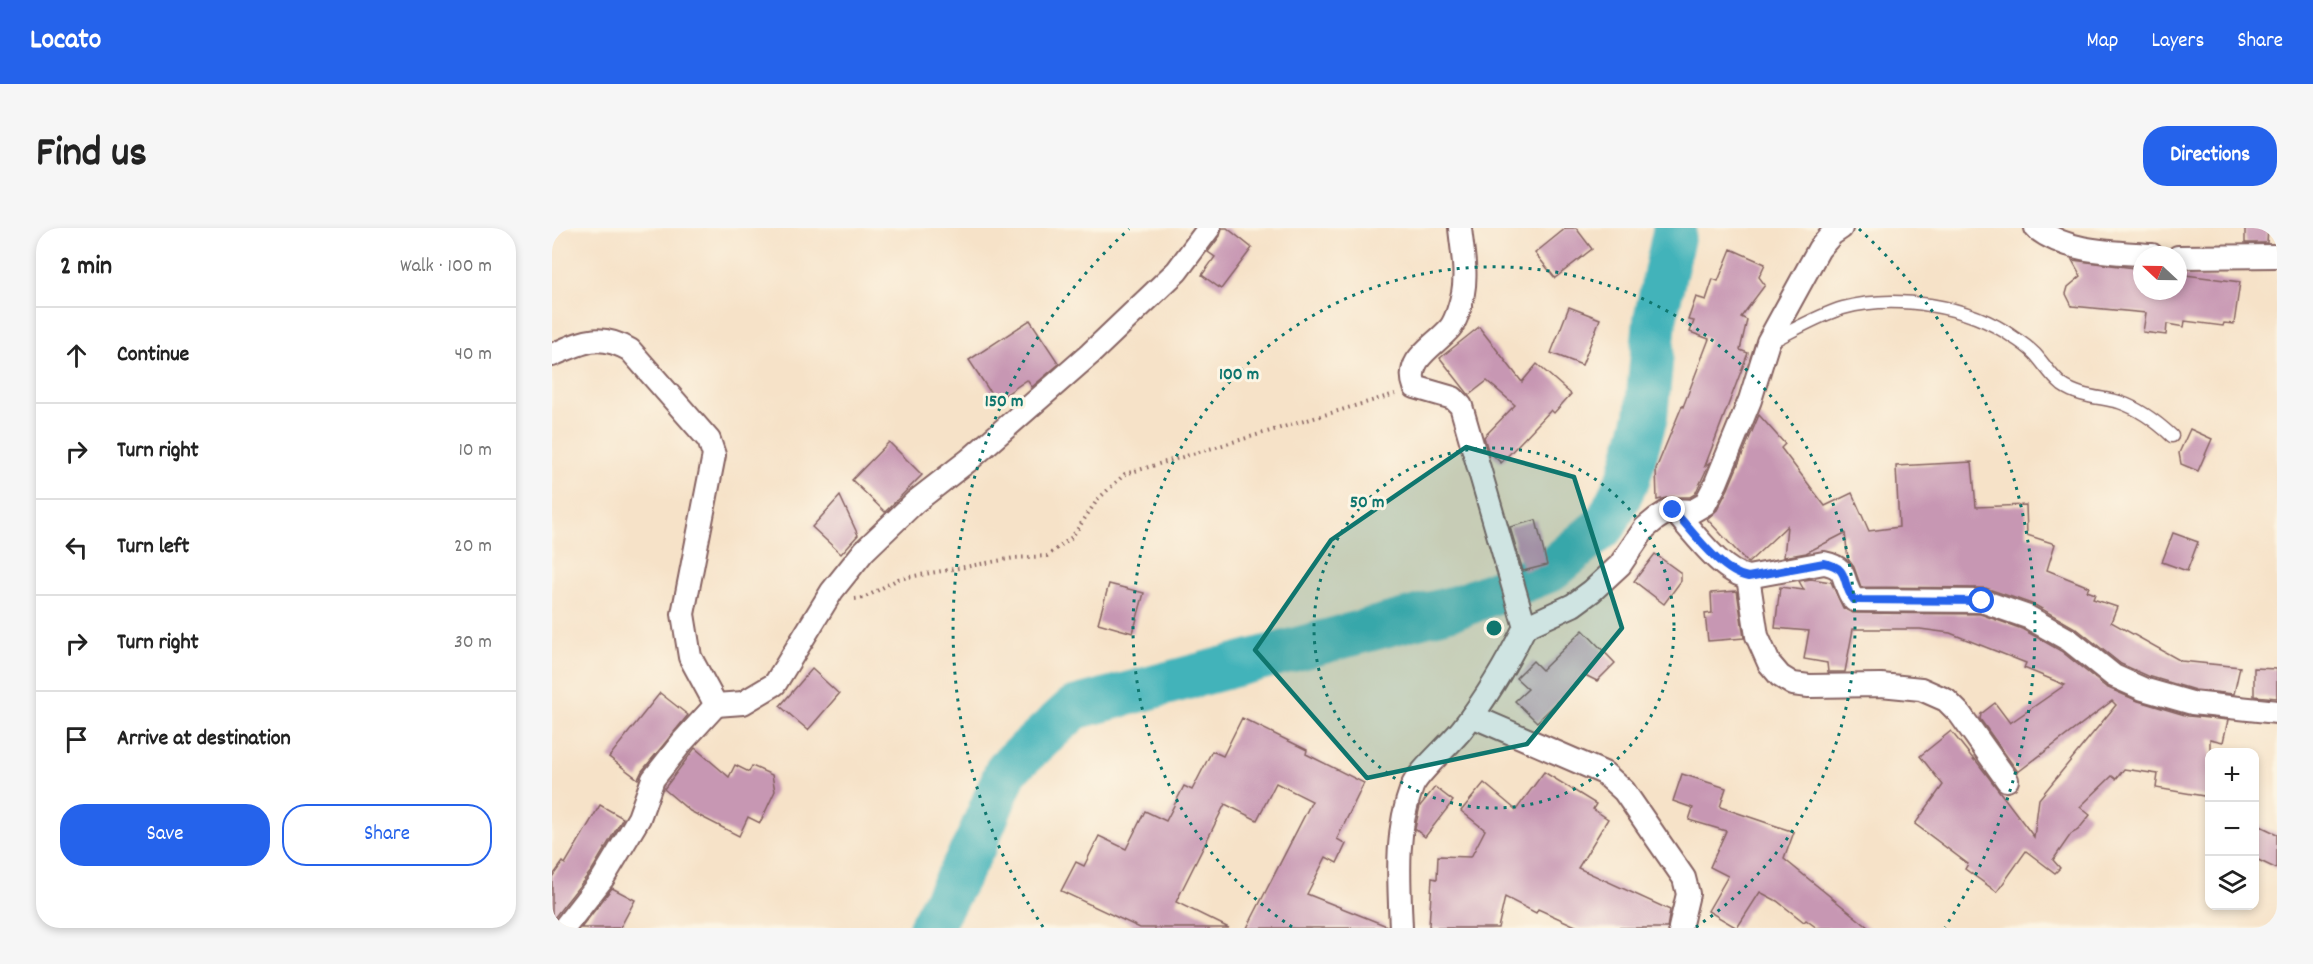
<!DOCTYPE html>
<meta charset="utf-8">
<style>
:root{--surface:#fff;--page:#f6f6f6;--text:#222;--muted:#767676;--line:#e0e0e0;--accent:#2563eb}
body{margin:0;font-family:Dekko,sans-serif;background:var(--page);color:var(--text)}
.controls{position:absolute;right:18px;bottom:18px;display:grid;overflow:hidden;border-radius:12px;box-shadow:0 3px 9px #0003}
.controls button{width:54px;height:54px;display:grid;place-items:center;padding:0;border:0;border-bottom:2px solid var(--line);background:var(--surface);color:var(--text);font:30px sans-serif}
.compass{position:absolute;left:1581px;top:18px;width:54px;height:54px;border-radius:50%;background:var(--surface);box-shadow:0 3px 9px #0003;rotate:292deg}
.stop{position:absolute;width:18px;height:18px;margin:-14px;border:4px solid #2563eb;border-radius:50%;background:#fff}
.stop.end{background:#2563eb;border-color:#fff;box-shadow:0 2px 6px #0008}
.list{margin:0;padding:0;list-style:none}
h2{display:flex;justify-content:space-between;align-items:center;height:78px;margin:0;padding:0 24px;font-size:26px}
h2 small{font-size:20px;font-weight:400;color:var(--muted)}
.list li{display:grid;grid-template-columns:39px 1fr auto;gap:18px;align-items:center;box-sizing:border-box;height:96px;padding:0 24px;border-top:2px solid var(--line)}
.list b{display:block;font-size:22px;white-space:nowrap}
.list em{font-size:20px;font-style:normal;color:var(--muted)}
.actions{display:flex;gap:12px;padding:18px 24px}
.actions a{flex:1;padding:14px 0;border:2px solid var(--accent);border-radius:24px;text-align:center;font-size:21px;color:var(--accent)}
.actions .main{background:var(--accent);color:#fff}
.icon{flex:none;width:33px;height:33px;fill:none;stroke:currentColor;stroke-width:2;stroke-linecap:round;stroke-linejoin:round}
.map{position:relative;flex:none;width:1725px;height:700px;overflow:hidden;border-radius:24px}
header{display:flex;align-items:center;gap:36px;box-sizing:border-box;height:84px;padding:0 30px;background:var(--accent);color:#fff}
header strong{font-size:28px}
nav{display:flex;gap:33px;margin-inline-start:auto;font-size:21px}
.intro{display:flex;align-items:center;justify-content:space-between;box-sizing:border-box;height:144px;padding:0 36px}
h1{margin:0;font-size:42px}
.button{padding:15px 27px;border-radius:24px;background:var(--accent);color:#fff;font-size:21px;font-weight:700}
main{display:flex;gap:36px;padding:0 36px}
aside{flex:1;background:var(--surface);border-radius:24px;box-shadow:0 3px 9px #0003}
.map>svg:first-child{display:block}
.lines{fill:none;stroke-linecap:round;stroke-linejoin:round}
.river{stroke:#42b3ba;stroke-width:44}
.building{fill:#c797b3}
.lane-casing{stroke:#866362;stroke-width:15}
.street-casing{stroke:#866362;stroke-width:26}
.path{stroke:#866362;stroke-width:4;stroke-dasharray:1.5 4.5;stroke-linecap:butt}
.lane{stroke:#fff;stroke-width:12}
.street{stroke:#fff;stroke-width:22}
.route{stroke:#2563eb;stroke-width:8}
.marked{fill:#0f766e;fill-opacity:0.2;stroke:#0f766e;stroke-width:4.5;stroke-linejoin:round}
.ring{fill:none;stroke:#0f766e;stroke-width:3;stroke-dasharray:3 6}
.centre{fill:#0f766e;stroke:#fcf5e5;stroke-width:3}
.ring-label{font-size:18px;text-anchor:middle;font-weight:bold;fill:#0f766e;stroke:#fcf5e5;stroke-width:6;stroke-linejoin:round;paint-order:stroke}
</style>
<header>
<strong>Locato</strong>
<nav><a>Map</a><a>Layers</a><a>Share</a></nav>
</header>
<div class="intro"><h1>Find us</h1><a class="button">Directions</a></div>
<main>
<aside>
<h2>2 min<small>Walk · 100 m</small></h2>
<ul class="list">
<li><svg class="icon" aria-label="ahead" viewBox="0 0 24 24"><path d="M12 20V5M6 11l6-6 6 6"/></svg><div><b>Continue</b></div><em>40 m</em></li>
<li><svg class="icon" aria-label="right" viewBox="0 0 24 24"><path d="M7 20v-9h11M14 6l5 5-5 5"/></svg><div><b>Turn right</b></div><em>10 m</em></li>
<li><svg class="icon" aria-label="left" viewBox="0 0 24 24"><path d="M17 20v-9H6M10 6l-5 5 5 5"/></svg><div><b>Turn left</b></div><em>20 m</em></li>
<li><svg class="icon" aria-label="right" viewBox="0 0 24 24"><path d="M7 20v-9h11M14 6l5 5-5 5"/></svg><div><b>Turn right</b></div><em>30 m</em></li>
<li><svg class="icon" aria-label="arrive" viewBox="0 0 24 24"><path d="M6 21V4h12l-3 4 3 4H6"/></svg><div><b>Arrive at destination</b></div></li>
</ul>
<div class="actions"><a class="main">Save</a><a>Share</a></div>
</aside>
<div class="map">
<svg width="1725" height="700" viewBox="0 0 1725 700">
<rect width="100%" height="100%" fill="#fcf5e5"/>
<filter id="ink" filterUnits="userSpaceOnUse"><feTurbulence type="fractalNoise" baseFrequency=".0167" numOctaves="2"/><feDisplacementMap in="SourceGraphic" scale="12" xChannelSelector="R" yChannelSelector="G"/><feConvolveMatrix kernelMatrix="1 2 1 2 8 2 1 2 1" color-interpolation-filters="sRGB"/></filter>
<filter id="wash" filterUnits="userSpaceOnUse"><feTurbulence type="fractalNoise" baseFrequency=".008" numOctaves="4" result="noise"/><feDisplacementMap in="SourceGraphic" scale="24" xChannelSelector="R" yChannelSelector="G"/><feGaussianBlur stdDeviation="1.35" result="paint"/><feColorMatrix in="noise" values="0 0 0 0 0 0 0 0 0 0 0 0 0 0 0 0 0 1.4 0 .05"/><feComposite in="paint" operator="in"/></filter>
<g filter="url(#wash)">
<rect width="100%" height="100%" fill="#f6e2c8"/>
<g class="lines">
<path class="river" d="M378,700L424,615L455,541L522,480L911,377L999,342L1054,296L1077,249L1094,189L1103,92L1123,0"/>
</g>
<g id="blocks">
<g class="building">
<path d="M670,0H675L700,20L669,61L650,47L663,29L656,24L668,8Z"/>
<path d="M1014,0H1024L1040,21L1003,50L983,25Z"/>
<path d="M1693,0H1716L1715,15H1693Z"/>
<path d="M1179,21L1213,36L1207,49L1213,57L1189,89L1195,92L1188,122L1196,125L1153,238L1158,234L1143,266L1138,269H1119L1105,272L1104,241L1130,178L1131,179L1157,111L1138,104L1142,93L1136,92L1144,69L1154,72L1161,51L1166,53Z"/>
<path d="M1520,32L1590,41V63H1626V46L1688,54L1682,96L1672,95L1671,98L1633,93L1632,99L1615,96L1614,107L1591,104L1594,85L1520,78L1514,66L1516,59L1529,48Z"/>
<path d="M1017,79L1048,91L1030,137L999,125Z"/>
<path d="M478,92L507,136L480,159L475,152L444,173L417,132Z"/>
<path d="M927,99L970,154L985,136L1019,166L1002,185L999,182L949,235L936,222L932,209L963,177L935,153L917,167L888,130Z"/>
<path d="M1207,187L1233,216L1229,220L1273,278L1300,265L1317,303L1347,299L1344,238L1420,234L1424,279L1474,277L1475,307L1503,316L1495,342L1537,359L1535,363L1543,366L1541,371L1565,379L1559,394L1629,433L1688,439L1682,466L1643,462L1596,448L1569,436L1525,401L1483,377L1434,360L1309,359L1302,339L1296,331L1293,305L1254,325L1232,329L1235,298L1196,335L1155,291L1165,282L1176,261Z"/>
<path d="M1638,201L1660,211L1646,243L1629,236L1627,225Z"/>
<path d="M337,214L370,247L333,284L300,252Z"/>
<path d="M288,268L306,307L289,326L260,299Z"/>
<path d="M984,292L995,337L971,343L958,299Z"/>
<path d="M1621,305L1646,314L1635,343L1610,334Z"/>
<path d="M1103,326L1129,345V353L1112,376L1082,353Z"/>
<path d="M1259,351L1279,354L1291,380L1301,385L1428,386L1470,401L1509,423L1554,459L1586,473L1636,488L1676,492L1671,514L1658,511V569L1604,560L1606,546L1572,541L1564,551L1560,548L1528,579L1538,587L1526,602L1519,606L1501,632L1508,640L1503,645L1474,623L1445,664L1413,641L1416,636L1363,596L1391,557L1368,528L1399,503L1422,532V530L1482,609L1487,571L1564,477L1560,473L1466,544L1428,491L1429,486L1443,475L1458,495L1513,457L1472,440L1474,435L1398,405L1368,401H1301L1293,444H1276L1275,435L1252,431L1257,403L1223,400L1228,359L1252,362L1247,353Z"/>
<path d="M557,356L592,365L581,405L546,395Z"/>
<path d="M1185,363L1192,410L1156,413L1153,386L1160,385L1159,365Z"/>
<path d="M1031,402L1063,435L1045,453L1033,447L985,494L963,473L976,461L964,450L981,433L990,442Z"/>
<path d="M1702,440L1725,441V470L1702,468Z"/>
<path d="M260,441L287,466L256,502L228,478Z"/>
<path d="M108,465L136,487L90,543L86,551L57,529Z"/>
<path d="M690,490L755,522L754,526L812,555L785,611L794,616L785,635L774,629L755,666L835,698V700H695L760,573L724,555L705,592L673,576L624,674L677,700H588L509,663L524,634L532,638L547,608L574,621L593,583L614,593L632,558L640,562L660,523L671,528Z"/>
<path d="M143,520L177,549L183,537L197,544L200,538L220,547L223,563L208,595L196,589L187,608L138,583L112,561Z"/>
<path d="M992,544L1044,576L1041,581L1056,591L1026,640L1118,682L1115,700H1028L986,681L984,685L953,669L946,700H880L877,698L880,650L885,651L886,628L919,629L933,602L909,583L932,555L964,582Z"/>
<path d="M1130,546L1174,560L1168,579L1242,604L1232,631L1317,700H1265L1254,692L1252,694L1225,673L1208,664L1185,700L1156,683L1176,648L1158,639L1174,603L1137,592L1141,580L1121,573Z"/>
<path d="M883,559L901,573L873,609L863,601L864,596L868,578Z"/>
<path d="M48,577L71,590L40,642L2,690L0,689V649L11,634L13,636Z"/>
<path d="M1702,595L1725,606V641L1702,630Z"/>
<path d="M60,660L83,672L68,700H29Z"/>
</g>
</g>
</g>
<g filter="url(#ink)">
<use href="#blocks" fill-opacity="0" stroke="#866362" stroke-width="1.5"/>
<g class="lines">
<g class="lane-casing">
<path id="lane" d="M1220,113C1242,102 1267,87 1291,80C1343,66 1417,77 1461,109C1469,114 1477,120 1483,126C1492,136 1500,149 1510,157C1527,169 1548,169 1567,174C1588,181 1604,193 1620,208"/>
</g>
<g class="street-casing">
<g id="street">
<path d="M1484,0C1516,25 1561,24 1600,27"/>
<path d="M1626,29L1725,28"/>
<path d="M0,127C31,114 46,104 78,122L157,212L162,227L131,386L138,429L164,477L191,475L223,456L280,363L312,323L363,274L417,232L538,126L625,43L657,0"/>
<path d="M1121,282C1140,302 1169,345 1196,349L1272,335C1299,340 1288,355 1302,372L1430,373L1476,389L1517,412L1562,448L1591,461L1640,475L1725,484"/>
<path d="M1196,349L1205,408L1217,435L1228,448L1241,456L1257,458L1329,457L1369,461L1394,472L1408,486L1455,552"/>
<path d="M973,399L1021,377L1040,363L1068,337L1093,300L1104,291L1118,282L1141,283L1153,276L1164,255L1198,172L1216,114L1267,21L1280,6L1289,0"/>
<path d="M920,488L1052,545L1072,563L1132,650L1136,666L1128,700"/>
<path d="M12,700L51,650L87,590L101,551L131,513L164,477"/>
<path d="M849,700C847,652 843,604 860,559C865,545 900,515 911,500C936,468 955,435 973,399L909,178L901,170L863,159C852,131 883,118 898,100C904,93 909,75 911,65C915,44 910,21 908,0"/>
</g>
</g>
<path class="path" d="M303,371L312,370L346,351L462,330L495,328L520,309L546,271L573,246L843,166"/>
<use href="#lane" class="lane"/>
<use href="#street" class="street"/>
</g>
</g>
<g class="lines" filter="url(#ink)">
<path class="route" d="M1121,282C1140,302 1169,345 1196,349L1272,335C1300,340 1288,356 1302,372L1430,373"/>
</g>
<path class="marked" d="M914,219L1022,249L1070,400L975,516L815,550L703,422L779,312Z"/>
<g class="ring">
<circle cx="942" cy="400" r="180"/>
<path d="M740 699A361 361 0 1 1 1144 699"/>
<path d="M491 699A541 541 0 0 1 577 1M1307 1A541 541 0 0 1 1393 699"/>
</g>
<circle cx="942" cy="400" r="9" class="centre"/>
<g class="ring-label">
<text x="687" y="151">100 m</text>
<text x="452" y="178">150 m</text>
<text x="815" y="279">50 m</text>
</g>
</svg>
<div class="controls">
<button>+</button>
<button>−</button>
<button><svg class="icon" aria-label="layers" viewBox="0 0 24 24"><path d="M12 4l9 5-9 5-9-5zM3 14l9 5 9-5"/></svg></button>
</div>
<svg class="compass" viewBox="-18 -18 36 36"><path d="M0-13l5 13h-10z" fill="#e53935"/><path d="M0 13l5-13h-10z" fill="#767676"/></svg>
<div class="stop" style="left:1430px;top:373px"></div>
<div class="stop end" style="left:1121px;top:282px"></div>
</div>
</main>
